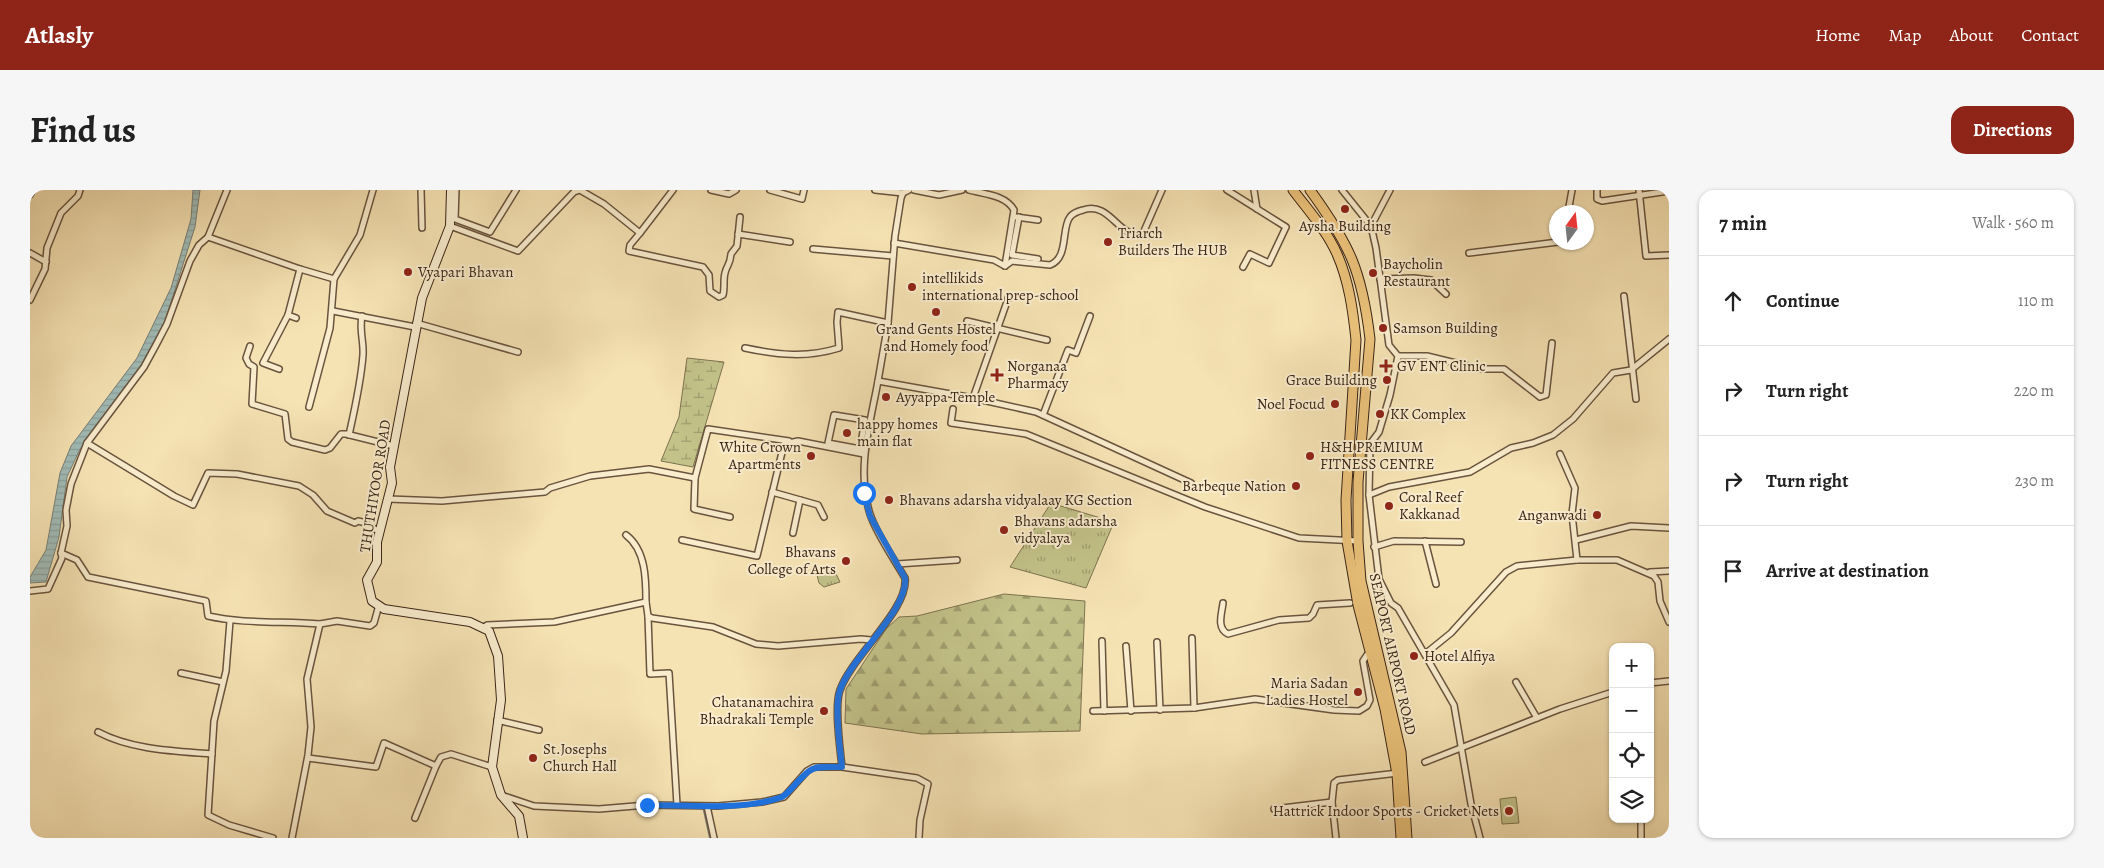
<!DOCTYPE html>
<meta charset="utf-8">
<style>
:root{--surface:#fff;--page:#f6f6f6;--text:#222;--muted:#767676;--line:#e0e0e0;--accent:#8f2418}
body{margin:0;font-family:Alegreya,serif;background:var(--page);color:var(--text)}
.controls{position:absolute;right:15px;bottom:15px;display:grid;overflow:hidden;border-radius:10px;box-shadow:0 1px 4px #0004}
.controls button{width:45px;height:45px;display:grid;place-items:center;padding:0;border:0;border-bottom:1px solid var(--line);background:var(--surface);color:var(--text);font:25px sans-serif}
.compass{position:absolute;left:1519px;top:15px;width:45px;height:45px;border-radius:50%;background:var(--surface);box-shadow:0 1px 4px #0004;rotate:15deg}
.stop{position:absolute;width:15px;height:15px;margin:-11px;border:4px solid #1a73e8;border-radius:50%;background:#fff}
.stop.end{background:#1a73e8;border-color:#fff;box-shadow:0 1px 5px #0008}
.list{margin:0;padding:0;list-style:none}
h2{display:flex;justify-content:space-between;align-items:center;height:65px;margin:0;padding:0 20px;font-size:21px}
h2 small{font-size:16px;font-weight:400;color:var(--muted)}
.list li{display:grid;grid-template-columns:32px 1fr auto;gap:15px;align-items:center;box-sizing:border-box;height:90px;padding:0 20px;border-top:1px solid var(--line)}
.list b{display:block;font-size:19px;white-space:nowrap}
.list em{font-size:16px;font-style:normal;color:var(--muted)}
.icon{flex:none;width:28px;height:28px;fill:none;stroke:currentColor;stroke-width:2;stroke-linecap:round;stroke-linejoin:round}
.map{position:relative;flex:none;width:1639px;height:648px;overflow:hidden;border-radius:15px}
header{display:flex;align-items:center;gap:30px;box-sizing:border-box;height:70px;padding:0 25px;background:var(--accent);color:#fff}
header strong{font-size:24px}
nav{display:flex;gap:28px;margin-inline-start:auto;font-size:18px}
.intro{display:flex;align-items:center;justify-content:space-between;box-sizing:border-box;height:120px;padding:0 30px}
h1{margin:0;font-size:35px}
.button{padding:12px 22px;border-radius:15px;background:var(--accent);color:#fff;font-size:18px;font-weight:700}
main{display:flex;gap:30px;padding:0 30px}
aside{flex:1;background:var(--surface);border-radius:15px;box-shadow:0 1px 4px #0004}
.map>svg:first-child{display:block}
.grass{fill:#c2c289;stroke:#7e7350}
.forest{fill:url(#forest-firs);stroke:#7e7350}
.wetland{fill:url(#wetland-marsh);stroke:#7e7350}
.park{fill:url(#park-tufts);stroke:#7e7350}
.water{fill:url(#water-rules);stroke:#777f77}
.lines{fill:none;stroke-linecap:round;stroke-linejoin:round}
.stream{stroke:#777f77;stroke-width:2}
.street-casing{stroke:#69543e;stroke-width:8}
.secondary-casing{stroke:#3a2416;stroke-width:10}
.primary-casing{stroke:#3a2416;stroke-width:11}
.street{stroke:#f9edce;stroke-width:5}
.secondary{stroke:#f9edce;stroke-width:8}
.primary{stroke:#ebc27a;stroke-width:9}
.route{stroke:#1a73e8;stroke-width:6}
.poi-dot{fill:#8f2418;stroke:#f9edce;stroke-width:2}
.labels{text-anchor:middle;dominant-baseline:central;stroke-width:4;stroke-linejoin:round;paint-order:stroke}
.poi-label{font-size:15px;fill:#3a2416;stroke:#f9edce;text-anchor:start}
.street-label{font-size:15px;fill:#3a2416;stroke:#f9edce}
</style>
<header>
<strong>Atlasly</strong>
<nav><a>Home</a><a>Map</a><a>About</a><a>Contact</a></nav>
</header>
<div class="intro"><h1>Find us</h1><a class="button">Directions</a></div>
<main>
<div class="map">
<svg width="1639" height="648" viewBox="0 0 1639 648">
<defs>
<pattern id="forest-firs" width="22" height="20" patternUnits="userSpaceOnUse" patternTransform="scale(1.25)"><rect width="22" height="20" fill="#c2c289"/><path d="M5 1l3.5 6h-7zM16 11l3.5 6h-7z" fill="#9f9d6f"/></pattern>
<pattern id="wetland-marsh" width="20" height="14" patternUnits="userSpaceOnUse" patternTransform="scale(1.25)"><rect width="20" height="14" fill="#c2c289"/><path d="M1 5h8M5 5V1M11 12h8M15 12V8" fill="none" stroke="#9f9d6f"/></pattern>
<pattern id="park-tufts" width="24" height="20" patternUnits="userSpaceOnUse" patternTransform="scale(1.25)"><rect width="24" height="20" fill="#c2c289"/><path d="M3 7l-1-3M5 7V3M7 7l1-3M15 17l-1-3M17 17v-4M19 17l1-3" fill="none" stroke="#9f9d6f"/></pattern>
<pattern id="water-rules" width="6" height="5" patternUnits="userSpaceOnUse" patternTransform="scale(1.25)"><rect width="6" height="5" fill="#a0bcb7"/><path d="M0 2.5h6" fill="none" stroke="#8ba19d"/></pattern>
</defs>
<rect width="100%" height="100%" fill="#f6e3b4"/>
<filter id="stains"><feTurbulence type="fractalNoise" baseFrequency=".004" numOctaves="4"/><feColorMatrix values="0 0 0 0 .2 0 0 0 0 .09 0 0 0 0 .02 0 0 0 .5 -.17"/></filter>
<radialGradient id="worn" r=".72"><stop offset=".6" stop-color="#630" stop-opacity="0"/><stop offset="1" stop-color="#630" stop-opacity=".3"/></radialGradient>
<path class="grass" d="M1486,607L1489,633L1472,634L1470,609Z"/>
<path class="forest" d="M974,404L1055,411L1050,541L892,544L815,533L816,499L856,439L869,427L887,426Z"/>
<path class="wetland" d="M657,168L694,172L663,277L631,271L649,227Z"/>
<g class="park">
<path d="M1021,313L1084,332L1056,398L980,377Z"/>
<path d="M803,378L810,392L794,397L789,393L787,385Z"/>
</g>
<path class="water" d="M163,0H170L165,37L135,131L109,179L50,259L37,287L29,347L16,392L0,393V387L16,360L30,283L41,256L107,168L141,98L161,29Z"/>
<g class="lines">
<path class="stream" d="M673,616L680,648"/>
<g class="street-casing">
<g id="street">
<path d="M391,0L392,38"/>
<path d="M426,0L425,29L460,42L486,0"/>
<path d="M681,0L699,4L706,0"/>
<path d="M740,0L772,9L774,0"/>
<path d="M845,0L873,3"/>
<path d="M884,0L909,5L932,0"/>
<path d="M939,0C954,4 976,5 984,20L975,76"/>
<path d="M1197,0L1256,37L1239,73L1220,64L1213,77"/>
<path d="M1224,0L1227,19"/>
<path d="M1312,0L1341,36L1346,58L1359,155L1368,166L1360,205L1349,242L1340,254L1339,305L1349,389L1361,413L1368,418L1424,515L1441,614L1450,648"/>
<path d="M1567,0V9L1572,11L1639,1"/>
<path d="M1609,0L1616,66L1639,65"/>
<path d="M0,5L3,0"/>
<path d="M1538,22L1542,0"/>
<path d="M986,27L1008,30"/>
<path d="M989,27L982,65L1008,69"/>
<path d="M420,36L488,61L544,2L550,0L574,14L610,43L643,0"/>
<path d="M1341,36L1360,0"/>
<path d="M610,43L600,55L599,61L673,77L679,85L680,101L689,107L693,105C695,97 693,90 695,83C697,74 700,76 701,64L707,56L710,27"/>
<path d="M708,44L760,52"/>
<path d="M178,47L270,79"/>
<path d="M864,53L964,70L975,76L982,71L1020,75C1039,68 1031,38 1040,27C1043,23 1049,21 1053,20C1079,11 1088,46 1110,45L1114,41L1132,0"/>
<path d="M783,59L863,66"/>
<path d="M0,63L16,72"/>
<path d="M1439,63L1528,52"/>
<path d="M1350,89L1384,88L1401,90L1416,104"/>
<path d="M1594,106L1606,209"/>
<path d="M0,110L15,79L17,58L31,23L48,6L50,0"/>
<path d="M303,121L385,137"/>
<path d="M266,128L258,125L270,79L304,89L330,45L343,0"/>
<path d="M937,131L1017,150"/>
<path d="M386,133L488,162"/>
<path d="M220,156L216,168L219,174L224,177L222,214L255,224L258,249L262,252L295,260L300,258L311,244H316L364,256"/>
<path d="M715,158C748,165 777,168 809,158L807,132L808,122L858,133"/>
<path d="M1368,166H1397L1450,179H1474L1510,207L1516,205L1522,153"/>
<path d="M249,179L233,173L258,125"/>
<path d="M848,191L858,133L865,46L871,8L873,3L879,0"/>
<path d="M943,208L979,106"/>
<path d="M279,217L300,138L304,89"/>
<path d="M923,219L921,233L996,244L1175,317L1269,348L1328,351"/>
<path d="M1013,225L1038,160L1046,163L1060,126"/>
<path d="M319,245C325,218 331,192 333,165C334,152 329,140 332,126"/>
<path d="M57,253L144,306L163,315L178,283L207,284L269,296L283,305L297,321L325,333L328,331L336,333V336L350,341"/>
<path d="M830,259L835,230L804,225L798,253L830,259L835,260"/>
<path d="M665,288L664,319L700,327"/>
<path d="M742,302L788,315L794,327"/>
<path d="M1339,305L1359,297L1440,282L1481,258L1503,253L1523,245L1543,229L1583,183L1601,180L1639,149"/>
<path d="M358,309L412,311L515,302L520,298L560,286L619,279L665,288L678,239L759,251"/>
<path d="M763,343L770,310"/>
<path d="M596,345C616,360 616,390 616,412"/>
<path d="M652,350L727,366L754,254L768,251L834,264"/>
<path d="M1546,350L1601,336L1639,338"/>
<path d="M1395,351L1406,394"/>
<path d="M1344,357L1364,351L1431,352"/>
<path d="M31,363L47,370L58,387L176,411L178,426C214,434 253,431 290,434"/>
<path d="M1547,370H1587L1624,386L1628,392L1630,411L1639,432"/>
<path d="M867,374L927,370"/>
<path d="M1620,382L1639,381"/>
<path d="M0,401L18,399L32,368L31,363L37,336L36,320L41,294L57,253L114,177L126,155L137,134L160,71L169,55L178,47L197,0"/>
<path d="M1193,413C1192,423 1186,438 1198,444L1249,430L1279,428L1283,424L1287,415L1320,413"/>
<path d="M618,426L620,484L639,483L647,615"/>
<path d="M200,431L196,481L184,531L178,625L199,635L243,648"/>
<path d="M453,438L457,435L524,432L616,412L618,426L622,428L683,437L726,454L748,456L831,449L841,450"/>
<path d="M1162,448L1164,518"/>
<path d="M1072,451L1074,521"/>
<path d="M1127,452L1130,520"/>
<path d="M1096,456L1101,521"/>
<path d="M1395,464L1421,443L1476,382L1487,376L1547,370L1542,324L1545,298L1530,264"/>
<path d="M151,483L193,492"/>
<path d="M1486,492L1507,528"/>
<path d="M1620,493L1639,491"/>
<path d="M1063,521L1164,518L1225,509L1304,520L1329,521L1337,516L1340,510L1333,471L1337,465L1341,463"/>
<path d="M467,530L509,540"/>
<path d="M68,542C102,560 145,561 182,564"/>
<path d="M278,568L346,577L354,553L406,576L411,567L421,564L462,577"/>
<path d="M1395,572L1530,519L1583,502"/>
<path d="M812,577L887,588L898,594L890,630L889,648"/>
<path d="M474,606L504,616L569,619L617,615L688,616L732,612L754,607L777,581L784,577H812C810,558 804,516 810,500C822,466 879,419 875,388C864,369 846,343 840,324C826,280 840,235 848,191L943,208L1006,222L1161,293"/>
<path d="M677,616L684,648"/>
<path d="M1244,619L1302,612"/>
<path d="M385,628L406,576"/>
<path d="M262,648L278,565L281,537L277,489L290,434L307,431L340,436L344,433L349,415"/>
<path d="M1306,648L1302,612L1304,593L1308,590L1368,583"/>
<path d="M1611,648V629"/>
</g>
</g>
<g class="secondary-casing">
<path id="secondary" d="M421,0L420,36L392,108L360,277L362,293L347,352V372L337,390L342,411L354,419L440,432L459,441L468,466L471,510L462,577L471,605L489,626L493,648"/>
</g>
<g class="primary-casing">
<g id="primary">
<path d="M1263,0C1278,20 1297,41 1307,64C1319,91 1323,121 1326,150L1316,310L1317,351L1328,415L1355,519L1367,584L1371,648"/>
<path d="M1280,0C1320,55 1332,81 1340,149L1328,292V351L1331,391L1371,562L1377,648"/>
</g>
</g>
<use href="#street" class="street"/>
<use href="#secondary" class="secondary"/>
<use href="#primary" class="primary"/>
</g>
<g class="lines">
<path class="route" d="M617,615C657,615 715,621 752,607C756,605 760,600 763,597C783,574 783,577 812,577C810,558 804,516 810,500C822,466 879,419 875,388L840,326L834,303"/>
</g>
<g class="poi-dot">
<circle cx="1315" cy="19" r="5"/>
<circle cx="1078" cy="52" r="5"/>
<circle cx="378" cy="82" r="5"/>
<circle cx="1343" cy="83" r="5"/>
<circle cx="882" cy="97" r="5"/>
<circle cx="906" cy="122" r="5"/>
<circle cx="1353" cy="138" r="5"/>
<path d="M1353.5 168.5h5v5h5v5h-5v5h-5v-5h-5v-5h5z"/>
<path d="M964.5 177.5h5v5h5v5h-5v5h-5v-5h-5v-5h5z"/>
<circle cx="1357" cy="190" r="5"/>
<circle cx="856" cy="207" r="5"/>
<circle cx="1305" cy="214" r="5"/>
<circle cx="1350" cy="224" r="5"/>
<circle cx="817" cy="243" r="5"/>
<circle cx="781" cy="266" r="5"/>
<circle cx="1280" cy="266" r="5"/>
<circle cx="1266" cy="296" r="5"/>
<circle cx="859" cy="310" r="5"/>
<circle cx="1359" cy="316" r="5"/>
<circle cx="1567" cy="325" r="5"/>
<circle cx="974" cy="340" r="5"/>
<circle cx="816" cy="371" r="5"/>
<circle cx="1384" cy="466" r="5"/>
<circle cx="1328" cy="502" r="5"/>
<circle cx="794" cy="521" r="5"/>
<circle cx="503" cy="568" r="5"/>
<circle cx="1479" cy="621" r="5"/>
</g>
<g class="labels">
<g class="poi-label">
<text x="1315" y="36" text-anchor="middle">Aysha Building</text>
<text x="1088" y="43">Triarch<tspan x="1088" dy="17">Builders The HUB</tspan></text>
<text x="1353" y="74">Baycholin<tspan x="1353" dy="17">Restaurant</tspan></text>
<text x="388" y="82">Vyapari Bhavan</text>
<text x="892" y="88">intellikids<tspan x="892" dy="17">international prep-school</tspan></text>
<text x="1363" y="138">Samson Building</text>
<text x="906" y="139" text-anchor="middle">Grand Gents Hostel<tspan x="906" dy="17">and Homely food</tspan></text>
<text x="977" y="176">Norganaa<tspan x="977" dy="17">Pharmacy</tspan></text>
<text x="1367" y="176">GV ENT Clinic</text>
<text x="1347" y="190" text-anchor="end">Grace Building</text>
<text x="866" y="207">Ayyappa Temple</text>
<text x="1295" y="214" text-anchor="end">Noel Focud</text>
<text x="1360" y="224">KK Complex</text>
<text x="827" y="234">happy homes<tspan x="827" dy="17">main flat</tspan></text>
<text x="771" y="257" text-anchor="end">White Crown<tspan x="771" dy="17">Apartments</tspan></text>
<text x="1290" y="257">H&amp;H PREMIUM<tspan x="1290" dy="17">FITNESS CENTRE</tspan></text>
<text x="1256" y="296" text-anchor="end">Barbeque Nation</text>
<text x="1369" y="307">Coral Reef<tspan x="1369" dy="17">Kakkanad</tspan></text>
<text x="869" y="310">Bhavans adarsha vidyalaay KG Section</text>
<text x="1557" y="325" text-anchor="end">Anganwadi</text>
<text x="984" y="331">Bhavans adarsha<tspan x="984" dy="17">vidyalaya</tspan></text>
<text x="806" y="362" text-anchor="end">Bhavans<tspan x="806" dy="17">College of Arts</tspan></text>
<text x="1394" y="466">Hotel Alfiya</text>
<text x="1318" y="493" text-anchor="end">Maria Sadan<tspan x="1318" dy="17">Ladies Hostel</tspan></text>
<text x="784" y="512" text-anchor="end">Chatanamachira<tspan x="784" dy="17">Bhadrakali Temple</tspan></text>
<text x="513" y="559">St.Josephs<tspan x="513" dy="17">Church Hall</tspan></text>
<text x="1469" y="621" text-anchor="end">Hattrick Indoor Sports - Cricket Nets</text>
</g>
<g class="street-label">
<text transform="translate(345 296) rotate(-81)">THUTHIYOOR ROAD</text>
<text transform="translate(1363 464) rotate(77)">SEAPORT AIRPORT ROAD</text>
</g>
</g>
<rect width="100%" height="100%" filter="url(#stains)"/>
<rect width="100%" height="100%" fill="url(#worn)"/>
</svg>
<div class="controls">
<button>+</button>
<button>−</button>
<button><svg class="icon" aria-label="locate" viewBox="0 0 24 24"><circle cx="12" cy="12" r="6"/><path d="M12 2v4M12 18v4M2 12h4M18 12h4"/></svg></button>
<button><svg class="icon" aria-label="layers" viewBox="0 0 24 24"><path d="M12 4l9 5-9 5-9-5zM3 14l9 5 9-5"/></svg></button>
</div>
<svg class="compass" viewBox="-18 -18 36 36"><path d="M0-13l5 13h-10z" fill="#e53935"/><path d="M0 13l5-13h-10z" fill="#767676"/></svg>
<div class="stop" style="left:834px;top:303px"></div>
<div class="stop end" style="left:617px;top:615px"></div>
</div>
<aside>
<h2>7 min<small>Walk · 560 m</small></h2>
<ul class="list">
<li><svg class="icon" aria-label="ahead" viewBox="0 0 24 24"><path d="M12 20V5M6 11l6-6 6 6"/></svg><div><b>Continue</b></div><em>110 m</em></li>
<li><svg class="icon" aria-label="right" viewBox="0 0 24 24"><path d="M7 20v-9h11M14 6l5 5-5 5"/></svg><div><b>Turn right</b></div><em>220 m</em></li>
<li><svg class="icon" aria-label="right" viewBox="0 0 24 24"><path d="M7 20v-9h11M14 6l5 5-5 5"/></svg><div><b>Turn right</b></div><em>230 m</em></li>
<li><svg class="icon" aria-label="arrive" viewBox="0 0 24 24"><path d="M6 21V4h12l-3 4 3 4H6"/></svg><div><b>Arrive at destination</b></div></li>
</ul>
</aside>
</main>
